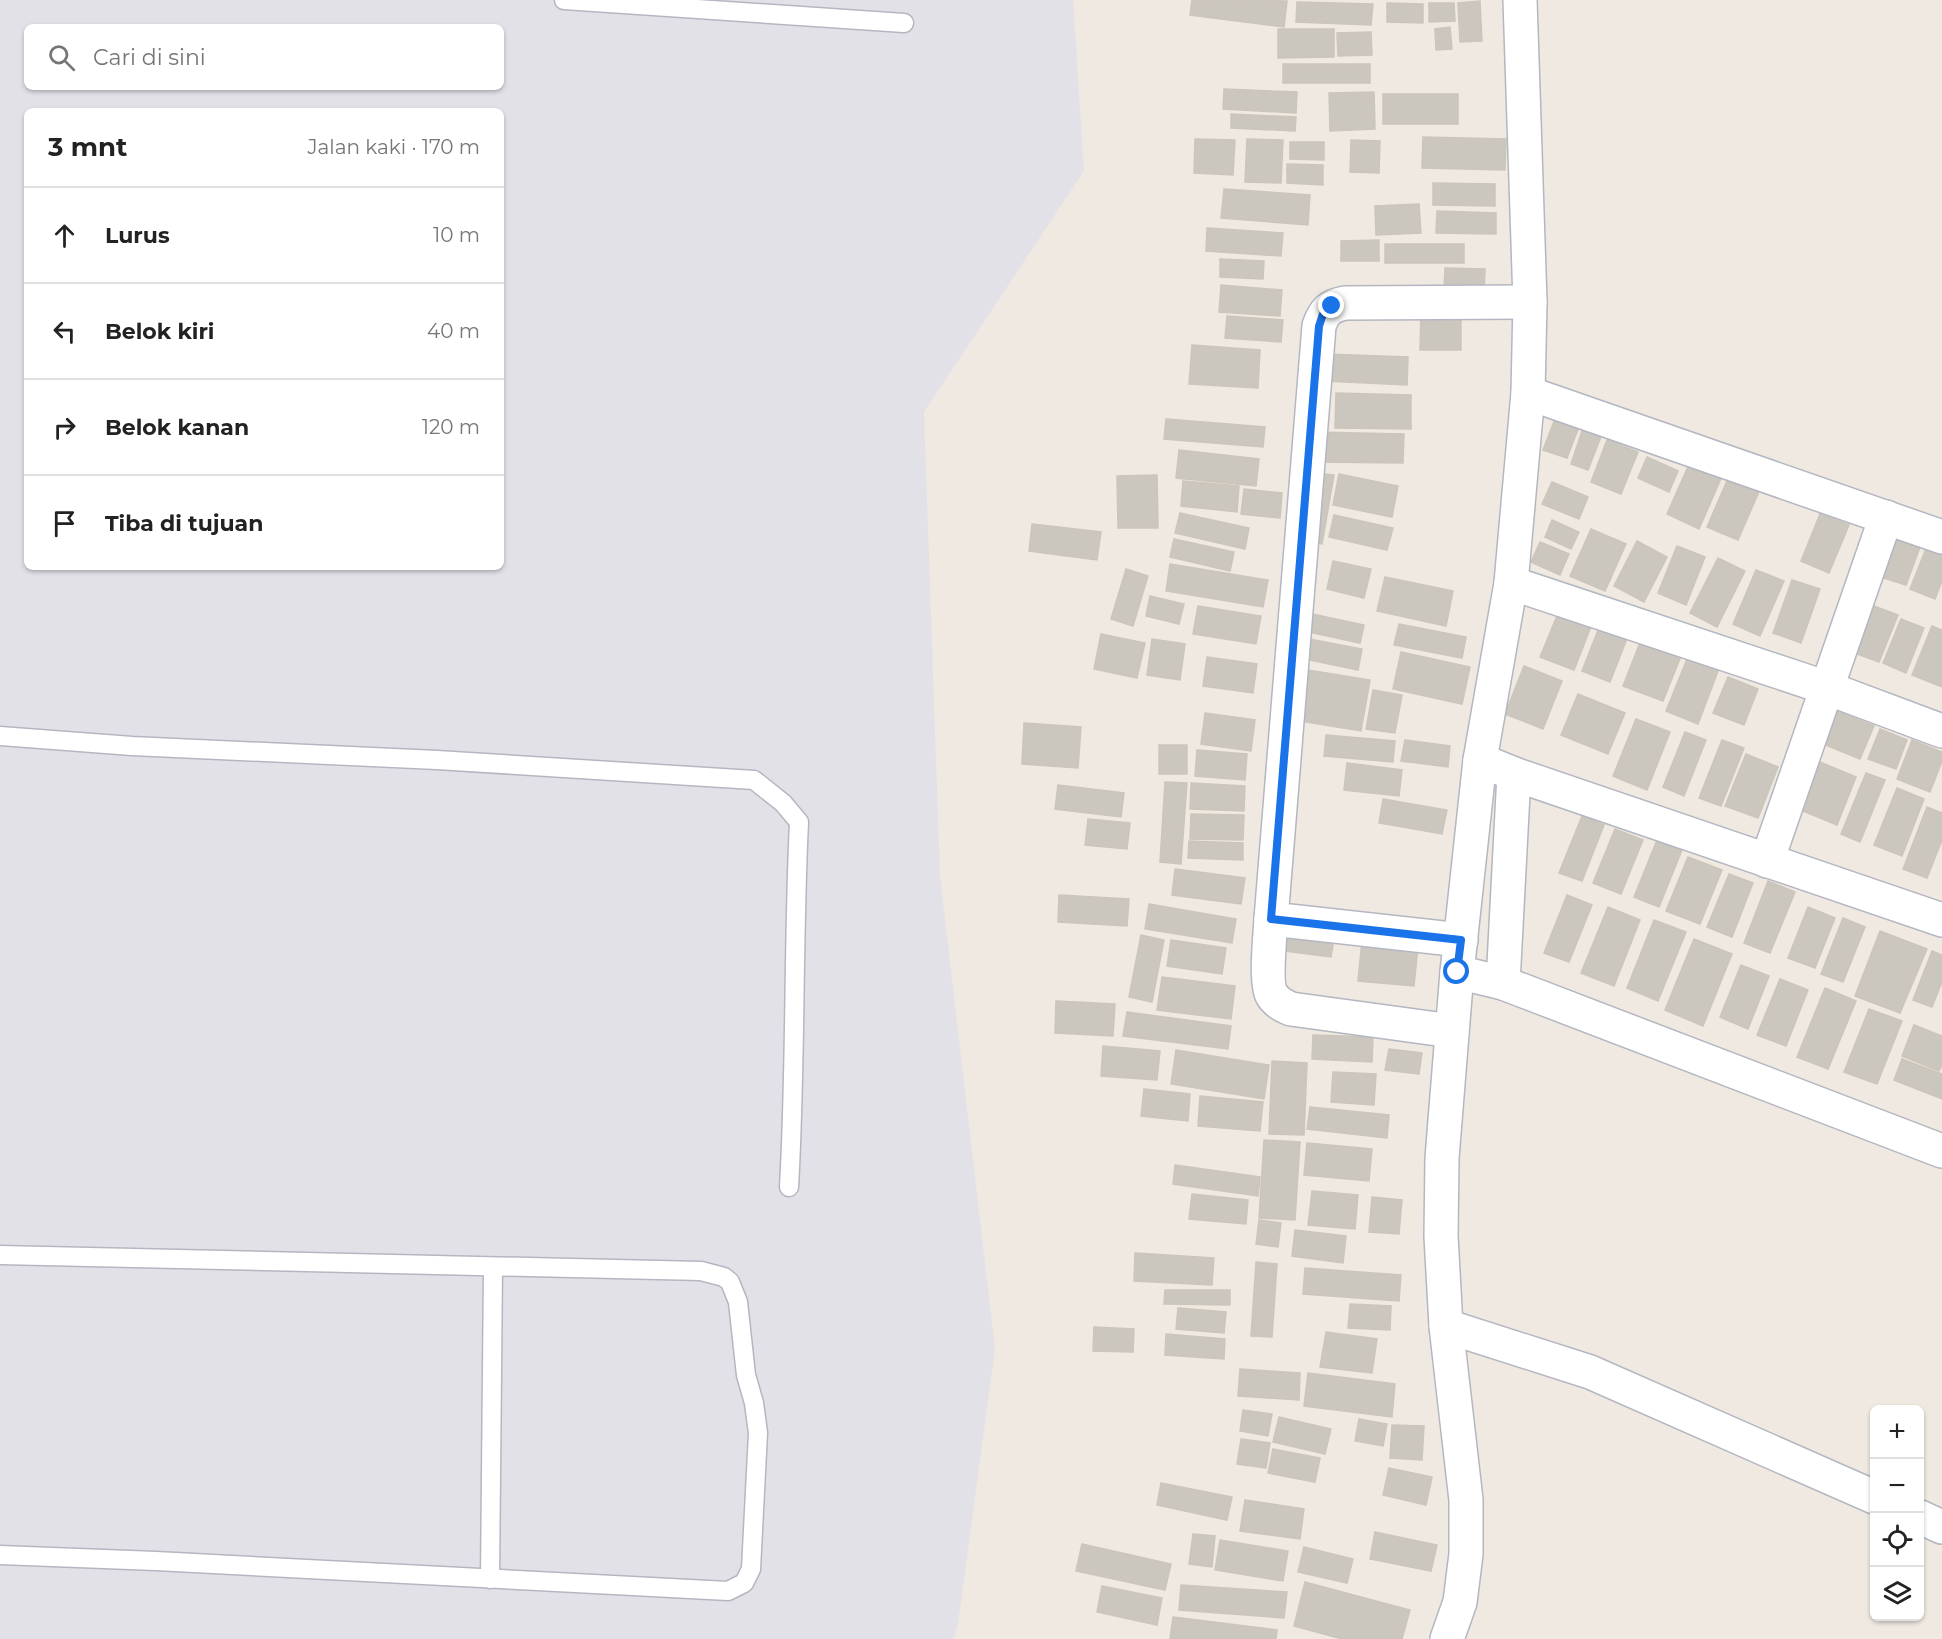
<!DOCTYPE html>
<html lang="id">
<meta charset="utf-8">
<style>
:root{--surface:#fff;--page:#f6f6f6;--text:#222;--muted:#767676;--line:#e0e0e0}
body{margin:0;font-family:Montserrat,sans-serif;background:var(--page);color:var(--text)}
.controls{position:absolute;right:18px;bottom:18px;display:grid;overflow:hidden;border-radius:9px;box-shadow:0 2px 4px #0004}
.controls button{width:54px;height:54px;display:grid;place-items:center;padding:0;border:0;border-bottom:2px solid var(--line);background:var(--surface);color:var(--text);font:30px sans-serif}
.stop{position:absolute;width:18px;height:18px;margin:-14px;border:4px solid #1a73e8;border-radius:50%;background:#fff}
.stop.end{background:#1a73e8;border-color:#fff;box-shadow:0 2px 6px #0008}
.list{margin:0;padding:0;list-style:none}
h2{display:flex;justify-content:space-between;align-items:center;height:78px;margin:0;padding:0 24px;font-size:26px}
h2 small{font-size:20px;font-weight:400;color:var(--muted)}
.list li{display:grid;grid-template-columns:39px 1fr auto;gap:18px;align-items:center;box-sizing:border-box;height:96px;padding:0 24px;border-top:2px solid var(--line)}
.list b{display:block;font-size:22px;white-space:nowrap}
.list em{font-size:20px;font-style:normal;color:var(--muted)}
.icon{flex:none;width:33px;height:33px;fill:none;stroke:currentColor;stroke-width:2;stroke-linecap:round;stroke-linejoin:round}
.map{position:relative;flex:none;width:1942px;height:1639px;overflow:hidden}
.search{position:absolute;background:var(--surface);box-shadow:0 2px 4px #0004;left:24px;top:24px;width:480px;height:66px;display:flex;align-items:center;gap:15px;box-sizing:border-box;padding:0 21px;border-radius:9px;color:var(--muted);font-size:22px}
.panel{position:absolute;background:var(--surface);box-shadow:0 2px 4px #0004;left:24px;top:108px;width:480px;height:462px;border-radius:9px}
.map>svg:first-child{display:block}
.industrial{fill:#e3e1e8;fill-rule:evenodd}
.building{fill:#cbc7bf;stroke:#cbc5ba;stroke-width:1.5}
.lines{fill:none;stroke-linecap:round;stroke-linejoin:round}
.service-casing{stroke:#b4b7c1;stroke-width:21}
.minor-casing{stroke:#b4b7c1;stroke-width:36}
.service{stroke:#fff;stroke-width:18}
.minor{stroke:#fff;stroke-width:33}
.route{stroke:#1a73e8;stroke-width:8}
</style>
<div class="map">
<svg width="1942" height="1639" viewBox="0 0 1942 1639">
<rect width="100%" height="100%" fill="#efe9e1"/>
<path class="industrial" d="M0,0H1073L1084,171L924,412L940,876L995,1349L958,1624L954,1639H0ZM27,27H501V87H27ZM27,111H501V567H27Z"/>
<g class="building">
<path d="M1192,0L1287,1L1284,27L1190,15Z"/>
<path d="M1480,1L1482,41L1460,42L1458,3Z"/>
<path d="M1297,2L1373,4L1371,25L1296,22Z"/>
<path d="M1387,3L1423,4V23L1387,22Z"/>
<path d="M1429,3H1454L1455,21L1429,22Z"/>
<path d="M1450,27L1452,49L1436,50L1435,29Z"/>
<path d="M1278,29H1334V57L1278,58Z"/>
<path d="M1371,32L1372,55L1338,56L1337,33Z"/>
<rect x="1283" y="64" width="87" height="19"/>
<path d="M1224,89L1297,92L1296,113L1223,109Z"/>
<path d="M1374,92L1375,129L1330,131L1329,93Z"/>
<rect x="1383" y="94" width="75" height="30"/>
<path d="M1231,114L1296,117L1295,131L1231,128Z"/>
<path d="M1423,137L1506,139L1505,170L1422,168Z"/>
<path d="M1195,139L1235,140L1233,175L1194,173Z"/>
<path d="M1247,139L1283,140L1281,183L1245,182Z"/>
<path d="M1351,140L1380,141L1379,173L1350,172Z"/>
<path d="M1290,142H1324V160L1290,159Z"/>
<path d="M1287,164L1323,165V185L1287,183Z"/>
<path d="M1433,183L1495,184V206L1433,205Z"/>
<path d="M1224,189L1310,195L1308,225L1221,218Z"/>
<path d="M1419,204L1421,233L1376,235L1375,206Z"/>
<path d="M1437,211L1496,213V234L1436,233Z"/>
<path d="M1207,228L1283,233L1281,256L1206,251Z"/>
<path d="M1379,240V261H1341V241Z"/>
<rect x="1385" y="244" width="79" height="19"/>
<path d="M1220,259L1264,261L1263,279L1220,277Z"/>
<path d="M1445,268L1485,269L1484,291L1444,290Z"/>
<path d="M1221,285L1282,290L1280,316L1219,312Z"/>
<path d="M1421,309L1461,310V350H1420Z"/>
<path d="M1227,316L1283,320L1281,342L1225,338Z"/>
<path d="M1192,345L1260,350L1258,388L1189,384Z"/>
<path d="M1326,354L1408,357L1407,385L1324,381Z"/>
<path d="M1336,393L1411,395V429L1335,428Z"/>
<path d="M1558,411L1582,419L1567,458L1543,450Z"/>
<path d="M1166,419L1265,427L1263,447L1164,439Z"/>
<path d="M1583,428L1602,434L1588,470L1571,464Z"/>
<path d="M1315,432L1404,434L1403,463L1314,462Z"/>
<path d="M1607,440L1638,452L1621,494L1591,482Z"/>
<path d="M1179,450L1259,459L1256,486L1176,478Z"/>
<path d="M1647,457L1678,471L1669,492L1638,478Z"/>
<path d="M1691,460L1723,474L1699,529L1667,514Z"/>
<path d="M1323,474L1334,475L1322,544L1311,541Z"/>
<path d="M1339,474L1398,486L1392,517L1333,505Z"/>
<path d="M1730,474L1761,487L1738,540L1707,527Z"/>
<path d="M1157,475L1158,528H1118L1117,476Z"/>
<path d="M1183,481L1239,486L1237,512L1181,506Z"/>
<path d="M1552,482L1588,497L1579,519L1542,504Z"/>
<path d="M1244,489L1282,493L1280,518L1241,514Z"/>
<path d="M1180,513L1249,528L1245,549L1175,533Z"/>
<path d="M1820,514L1849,525L1829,573L1801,561Z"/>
<path d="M1334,515L1393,528L1387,550L1329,537Z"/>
<path d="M1552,520L1579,532L1571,549L1545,537Z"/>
<path d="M1032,524L1101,532L1097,560L1029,551Z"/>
<path d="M1891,528L1923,539L1906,585L1874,575Z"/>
<path d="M1591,529L1626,544L1605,591L1570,576Z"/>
<path d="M1174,539L1234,552L1230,571L1170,557Z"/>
<path d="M1637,541L1667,557L1644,602L1614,586Z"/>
<path d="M1929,541L1942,546V581L1935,599L1910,589Z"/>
<path d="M1540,542L1569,554L1560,575L1531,562Z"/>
<path d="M1677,546L1705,557L1686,605L1658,593Z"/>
<path d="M1718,558L1745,571L1717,627L1690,613Z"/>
<path d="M1333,561L1371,569L1364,598L1327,589Z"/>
<path d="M1170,564L1268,580L1263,607L1166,591Z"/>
<path d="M1126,569L1148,576L1133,626L1111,619Z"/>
<path d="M1756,570L1784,581L1760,636L1733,624Z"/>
<path d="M1385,577L1453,591L1446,626L1377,611Z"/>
<path d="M1792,580L1820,589L1801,643L1773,633Z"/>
<path d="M1150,596L1184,604L1179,624L1146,616Z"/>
<path d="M1863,602L1898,615L1879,662L1844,649Z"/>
<path d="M1198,606L1261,616L1256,644L1193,634Z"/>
<path d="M1559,611L1592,624L1574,670L1540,657Z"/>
<path d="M1303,612L1364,625L1360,643L1299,630Z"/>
<path d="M1901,619L1924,628L1906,673L1883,663Z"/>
<path d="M1399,624L1466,637L1462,658L1394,645Z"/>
<path d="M1600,625L1628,636L1610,682L1582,671Z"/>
<path d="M1932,626L1942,630V687L1912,675Z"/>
<path d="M1101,634L1145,643L1137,678L1094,669Z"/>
<path d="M1304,638L1362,649L1358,670L1300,658Z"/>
<path d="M1152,639L1185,644L1180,680L1147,675Z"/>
<path d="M1641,640L1681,656L1663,701L1623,686Z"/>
<path d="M1401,652L1470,667L1462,704L1393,689Z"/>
<path d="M1207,657L1257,664L1253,693L1203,686Z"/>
<path d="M1687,659L1718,671L1698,724L1666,711Z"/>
<path d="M1524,666L1562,681L1543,729L1505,714Z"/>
<path d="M1302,669L1370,680L1361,731L1293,720Z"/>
<path d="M1728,677L1758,689L1744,725L1713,713Z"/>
<path d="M1373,690L1402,695L1395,733L1366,729Z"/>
<path d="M1578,694L1625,713L1608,754L1561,735Z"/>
<path d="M1834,710L1874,726L1860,759L1821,743Z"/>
<path d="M1205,713L1255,720L1251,751L1201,744Z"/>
<path d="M1636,719L1670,732L1647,790L1613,776Z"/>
<path d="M1024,723L1081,727L1078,768L1022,764Z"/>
<path d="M1880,729L1907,740L1896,769L1868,759Z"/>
<path d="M1685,732L1706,740L1684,796L1663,787Z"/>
<path d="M1326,735L1395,741L1393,762L1324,756Z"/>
<path d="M1405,740L1450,746L1448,767L1401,761Z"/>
<path d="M1722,740L1744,748L1721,806L1699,798Z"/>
<path d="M1912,740L1942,752V761L1930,792L1897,779Z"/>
<rect x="1159" y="745" width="28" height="29"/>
<path d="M1197,750L1247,754L1245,780L1195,776Z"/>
<path d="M1746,754L1778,767L1758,818L1725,806Z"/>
<path d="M1815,760L1856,777L1837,825L1796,808Z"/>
<path d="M1347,763L1402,770L1399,796L1344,790Z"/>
<path d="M1866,773L1885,780L1860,842L1841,834Z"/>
<path d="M1165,782L1187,783L1181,864L1160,862Z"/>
<path d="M1191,783L1245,786L1244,811L1190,809Z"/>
<path d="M1058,785L1124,793L1121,817L1055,809Z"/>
<path d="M1897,788L1924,799L1902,856L1874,845Z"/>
<path d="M1383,799L1447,810L1442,834L1379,823Z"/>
<path d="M1927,807L1942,813V840L1927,878L1903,869Z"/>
<path d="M1191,814L1244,815L1243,840L1190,839Z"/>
<path d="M1582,816L1604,825L1582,881L1559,873Z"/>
<path d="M1088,819L1130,823L1127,849L1085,845Z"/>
<path d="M1615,829L1643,840L1621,894L1593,883Z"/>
<path d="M1657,840L1682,850L1659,907L1634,897Z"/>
<path d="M1189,841L1243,843V860L1188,858Z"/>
<path d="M1688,857L1722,870L1700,924L1666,911Z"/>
<path d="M1175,869L1245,878L1241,904L1172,895Z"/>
<path d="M1729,874L1753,883L1732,937L1707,927Z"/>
<path d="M1768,881L1795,892L1770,953L1744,943Z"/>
<path d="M1059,895L1129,899L1127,926L1058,922Z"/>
<path d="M1567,895L1592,905L1569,962L1544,953Z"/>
<path d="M1149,904L1236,919L1232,943L1145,929Z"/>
<path d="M1608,907L1640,920L1614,986L1581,973Z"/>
<path d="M1808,907L1835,918L1815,968L1788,958Z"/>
<path d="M1843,918L1865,927L1843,982L1821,974Z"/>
<path d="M1654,920L1686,932L1658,1001L1627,988Z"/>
<path d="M1880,931L1927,949L1900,1013L1855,996Z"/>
<path d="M1279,932L1334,939L1331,957L1277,950Z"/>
<path d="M1141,935L1164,940L1152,1002L1129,997Z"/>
<path d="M1694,939L1732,954L1703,1026L1665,1010Z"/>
<path d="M1171,940L1226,948L1222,974L1167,966Z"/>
<path d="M1362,940L1418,946L1414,986L1358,981Z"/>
<path d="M1932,951L1942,955V982L1932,1007L1913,1000Z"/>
<path d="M1741,965L1769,976L1748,1029L1720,1017Z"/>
<path d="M1162,977L1235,986L1231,1019L1157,1010Z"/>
<path d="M1780,979L1808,990L1786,1046L1757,1035Z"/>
<path d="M1825,988L1856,1001L1828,1069L1797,1057Z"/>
<path d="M1056,1001L1115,1004L1113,1036L1055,1033Z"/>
<path d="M1869,1009L1902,1021L1877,1084L1844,1072Z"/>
<path d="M1127,1012L1231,1026L1228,1049L1123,1036Z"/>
<path d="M1914,1025L1942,1036V1065L1939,1071L1902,1056Z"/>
<path d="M1313,1035L1373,1037L1372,1062L1312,1059Z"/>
<path d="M1103,1046L1160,1051L1157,1080L1101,1076Z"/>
<path d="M1389,1049L1422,1053L1419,1074L1385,1070Z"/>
<path d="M1176,1050L1269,1065L1264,1099L1171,1084Z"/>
<path d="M1902,1059L1942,1074V1099L1894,1080Z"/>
<path d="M1272,1061L1307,1063L1304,1135L1269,1134Z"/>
<path d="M1333,1072L1376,1074L1374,1105L1331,1102Z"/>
<path d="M1144,1089L1190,1094L1188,1121L1141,1116Z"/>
<path d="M1200,1096L1263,1102L1260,1131L1198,1126Z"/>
<path d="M1310,1107L1389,1115L1387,1138L1307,1129Z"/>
<path d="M1264,1140L1300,1142L1295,1220L1259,1218Z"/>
<path d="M1307,1143L1372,1149L1369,1181L1304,1175Z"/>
<path d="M1175,1165L1260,1177L1258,1196L1173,1184Z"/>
<path d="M1312,1191L1358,1195L1355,1229L1308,1225Z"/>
<path d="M1192,1194L1248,1200L1246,1224L1189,1219Z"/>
<path d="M1372,1197L1402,1200L1399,1234L1369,1232Z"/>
<path d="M1259,1220L1281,1223L1278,1247L1256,1244Z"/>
<path d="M1295,1230L1346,1236L1343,1263L1292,1256Z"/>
<path d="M1135,1253L1214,1258L1212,1285L1134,1281Z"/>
<path d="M1256,1262L1277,1264L1272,1337L1251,1336Z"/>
<path d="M1305,1268L1401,1275L1399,1301L1303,1294Z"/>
<path d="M1165,1290H1230V1305L1164,1304Z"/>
<path d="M1350,1304L1391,1306L1390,1330L1348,1328Z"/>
<path d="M1178,1308L1226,1312L1224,1333L1176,1329Z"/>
<path d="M1094,1327L1134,1329L1133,1352L1093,1351Z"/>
<path d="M1326,1332L1377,1339L1372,1373L1320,1367Z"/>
<path d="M1166,1334L1225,1339L1224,1359L1165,1355Z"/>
<path d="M1240,1369L1300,1373L1299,1400L1238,1396Z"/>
<path d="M1308,1373L1395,1384L1392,1417L1304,1406Z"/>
<path d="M1243,1410L1272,1414L1268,1436L1240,1431Z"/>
<path d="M1279,1417L1331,1429L1325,1454L1273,1442Z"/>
<path d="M1359,1419L1387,1424L1383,1446L1355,1441Z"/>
<path d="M1392,1425L1424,1426L1422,1460L1390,1458Z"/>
<path d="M1241,1439L1270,1443L1266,1468L1237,1464Z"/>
<path d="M1273,1449L1320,1458L1315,1482L1268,1473Z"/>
<path d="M1389,1468L1432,1477L1426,1505L1383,1495Z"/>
<path d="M1161,1483L1232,1497L1227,1520L1157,1505Z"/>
<path d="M1245,1500L1304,1509L1300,1539L1240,1531Z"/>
<path d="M1375,1532L1437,1545L1431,1571L1370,1559Z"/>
<path d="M1193,1534L1215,1536L1212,1567L1189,1564Z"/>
<path d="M1220,1540L1288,1551L1283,1581L1215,1570Z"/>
<path d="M1082,1544L1171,1564L1165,1590L1076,1571Z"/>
<path d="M1304,1547L1353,1559L1347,1583L1298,1572Z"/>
<path d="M1305,1582L1410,1610L1402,1639H1342L1294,1626Z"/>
<path d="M1181,1585L1287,1592L1284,1618L1179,1610Z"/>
<path d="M1102,1586L1162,1598L1157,1625L1097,1612Z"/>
<path d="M1173,1617L1277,1630L1276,1639H1170Z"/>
</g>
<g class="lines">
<g class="service-casing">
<g id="service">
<path d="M564,0L904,23"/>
<path d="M0,736L132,746L437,760L754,780L783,803L799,822C793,944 796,1066 789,1187"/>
<path d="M0,1255L701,1271L724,1277L730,1282L738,1302L746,1375L754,1403L758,1433L751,1569L744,1583L728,1591L156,1561L0,1555"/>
<path d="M490,1579L493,1267"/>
</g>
</g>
<g class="minor-casing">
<g id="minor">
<path d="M1528,393L1942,537"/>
<path d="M1511,583L1827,688L1942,731"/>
<path d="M1480,760L1514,774L1942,920"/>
<path d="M1767,861L1886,517"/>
<path d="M1271,919C1270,935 1265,984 1272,995C1277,1003 1284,1006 1291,1009L1452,1031"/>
<path d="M1461,940L1271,919L1319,326C1324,311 1330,306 1345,303L1530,302"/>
<path d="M1457,972L1503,983L1942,1151"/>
<path d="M1503,983L1514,774"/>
<path d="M1446,1326L1590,1372L1874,1497"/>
<path d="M1920,1517L1942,1527"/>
<path d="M1447,1639L1460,1602L1466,1554V1500L1446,1326L1441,1236L1442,1158L1457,972L1480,760L1511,583L1528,393L1530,302L1520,0"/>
</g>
</g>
<use href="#service" class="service"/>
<use href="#minor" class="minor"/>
</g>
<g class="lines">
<path class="route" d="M1332,306L1323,314L1319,326L1271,919L1461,940L1457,972"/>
</g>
</svg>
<div class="controls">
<button>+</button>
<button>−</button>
<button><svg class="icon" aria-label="locate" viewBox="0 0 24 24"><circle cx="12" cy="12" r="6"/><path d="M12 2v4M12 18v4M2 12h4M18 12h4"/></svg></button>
<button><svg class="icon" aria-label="layers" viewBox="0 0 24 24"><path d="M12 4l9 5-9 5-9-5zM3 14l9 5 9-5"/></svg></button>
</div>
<div class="stop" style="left:1457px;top:972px"></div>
<div class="stop end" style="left:1332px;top:306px"></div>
<div class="search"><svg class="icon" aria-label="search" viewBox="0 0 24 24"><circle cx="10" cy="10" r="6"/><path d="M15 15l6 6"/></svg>Cari di sini</div>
<section class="panel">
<h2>3 mnt<small>Jalan kaki · 170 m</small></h2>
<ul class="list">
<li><svg class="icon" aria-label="ahead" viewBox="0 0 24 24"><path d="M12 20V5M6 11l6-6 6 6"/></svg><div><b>Lurus</b></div><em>10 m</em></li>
<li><svg class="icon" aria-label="left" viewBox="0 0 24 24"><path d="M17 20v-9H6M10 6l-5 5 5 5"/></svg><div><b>Belok kiri</b></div><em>40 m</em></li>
<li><svg class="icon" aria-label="right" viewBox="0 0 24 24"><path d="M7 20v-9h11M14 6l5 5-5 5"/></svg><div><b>Belok kanan</b></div><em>120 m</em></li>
<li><svg class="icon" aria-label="arrive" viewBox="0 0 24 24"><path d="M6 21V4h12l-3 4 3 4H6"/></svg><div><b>Tiba di tujuan</b></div></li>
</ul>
</section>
</div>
